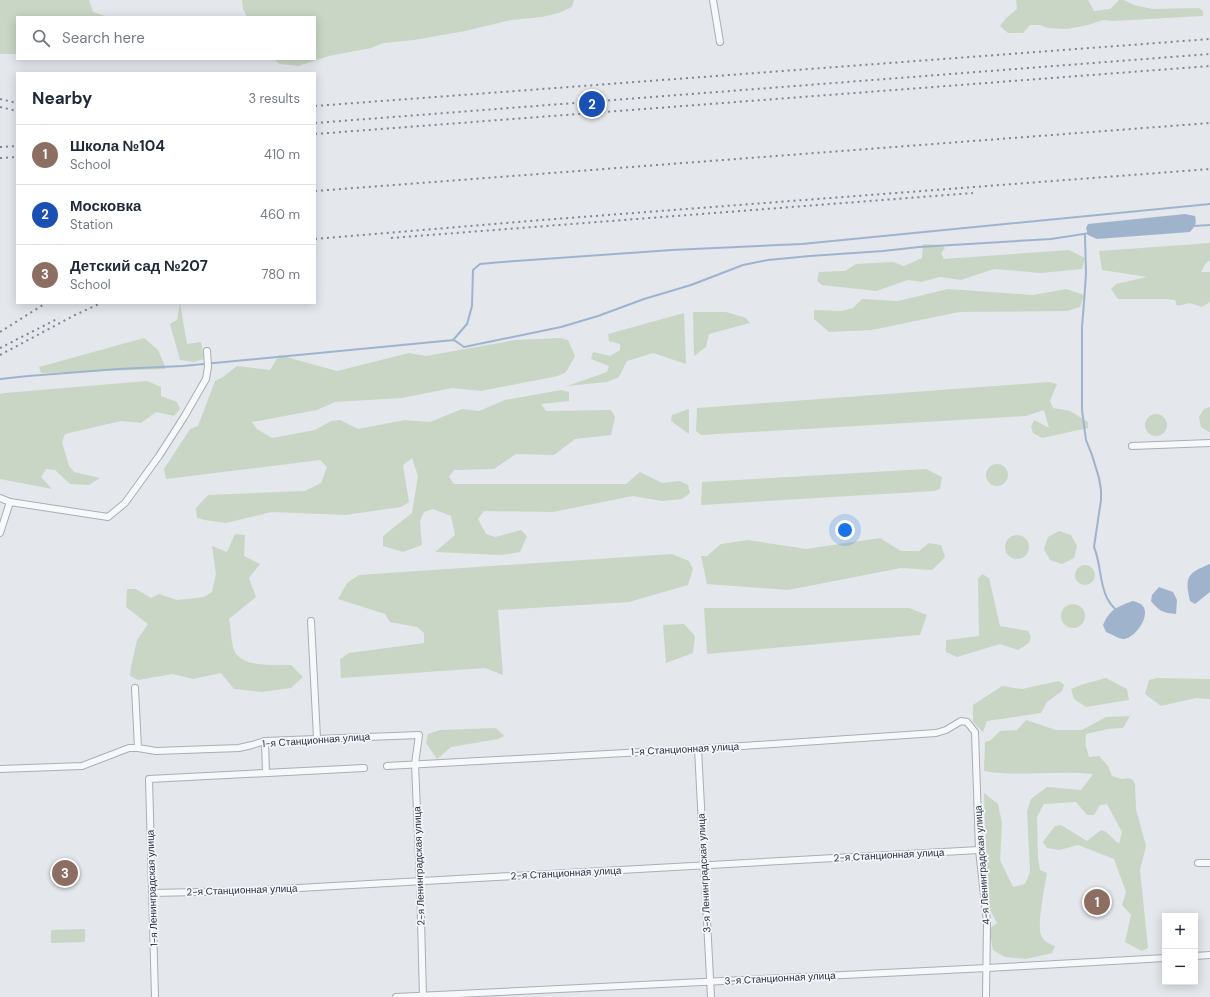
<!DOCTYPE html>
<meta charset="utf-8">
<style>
:root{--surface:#fff;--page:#f2f2f3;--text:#1f2937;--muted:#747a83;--line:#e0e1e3;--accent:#d93025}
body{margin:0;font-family:"DM Sans",sans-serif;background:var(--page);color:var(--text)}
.controls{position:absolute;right:12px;bottom:12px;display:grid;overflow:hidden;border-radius:0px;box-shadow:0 2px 10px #0003}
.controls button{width:36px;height:36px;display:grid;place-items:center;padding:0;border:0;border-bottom:1px solid var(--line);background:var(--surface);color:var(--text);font:20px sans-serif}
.you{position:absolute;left:845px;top:530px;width:14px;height:14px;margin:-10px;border:3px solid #fff;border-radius:50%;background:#1a73e8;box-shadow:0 0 0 6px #1a73e833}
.badge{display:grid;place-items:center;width:26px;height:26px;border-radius:50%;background:var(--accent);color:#fff;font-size:13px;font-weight:700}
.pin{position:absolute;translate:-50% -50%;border:2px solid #fff;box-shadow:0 1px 4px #0006}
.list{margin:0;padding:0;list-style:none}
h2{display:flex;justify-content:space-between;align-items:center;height:52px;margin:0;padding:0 16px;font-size:17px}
h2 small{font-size:13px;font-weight:400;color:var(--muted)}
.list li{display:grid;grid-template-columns:26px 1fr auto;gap:12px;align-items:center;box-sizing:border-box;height:60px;padding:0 16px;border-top:1px solid var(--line)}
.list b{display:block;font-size:15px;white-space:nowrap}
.list p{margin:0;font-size:13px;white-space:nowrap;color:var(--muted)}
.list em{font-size:13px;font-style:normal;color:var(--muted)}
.icon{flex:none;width:22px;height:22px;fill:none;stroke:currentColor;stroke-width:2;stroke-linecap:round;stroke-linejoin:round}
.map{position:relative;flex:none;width:1210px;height:997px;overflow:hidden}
.search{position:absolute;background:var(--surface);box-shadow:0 2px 10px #0003;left:16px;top:16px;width:300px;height:44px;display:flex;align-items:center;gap:10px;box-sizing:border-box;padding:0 14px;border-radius:0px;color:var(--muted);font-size:15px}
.panel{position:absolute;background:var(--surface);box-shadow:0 2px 10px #0003;left:16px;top:72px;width:300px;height:232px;border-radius:0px}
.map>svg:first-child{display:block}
.green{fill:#c9d6c5}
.water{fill:#9fb4cc}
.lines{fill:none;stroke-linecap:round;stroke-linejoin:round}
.stream{stroke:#9fb4cc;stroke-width:2}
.street-casing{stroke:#a9aeb7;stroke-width:8}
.street{stroke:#f7f8fa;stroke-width:6}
.rail{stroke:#7d8696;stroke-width:2;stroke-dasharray:2 4;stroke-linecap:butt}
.labels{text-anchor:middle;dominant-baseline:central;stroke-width:3.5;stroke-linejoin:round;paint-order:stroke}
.street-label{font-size:10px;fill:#2b3445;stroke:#f4f6f9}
</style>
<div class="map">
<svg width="1210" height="997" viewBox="0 0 1210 997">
<rect width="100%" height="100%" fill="#e4e7ec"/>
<g class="green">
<path d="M0,0H89L93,12L108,17H17V54H0Z"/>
<path d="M242,0H574L572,7L559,13L542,17L511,20L465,31L414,40L384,43L371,48L329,56L298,66L280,64L273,59H315V17H247L243,9Z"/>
<path d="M1016,0H1088L1094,11L1110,9L1119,0H1124L1134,5L1152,9L1199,8L1203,11V16L1113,21L1103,20L1088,25L1067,29L1048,28L1040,25H1030L1023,33H1008L1000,26L1006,18L1017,9Z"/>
<path d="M1210,243V261L1206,263L1201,272H1210V302L1202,307L1190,303L1177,306L1175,300L1167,299H1118L1111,289L1116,284L1147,277L1102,270L1099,251Z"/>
<path d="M923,244L940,245L945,248L941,253L944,259L1069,250L1085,258L1082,269L1041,273L994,269L961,280L940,277L921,282L908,280L876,291L822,285L817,281L819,272L845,271L856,264L893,262L904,266L922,258Z"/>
<path d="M948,289L1033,295L1066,289L1084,295L1080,307L1067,311L959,312L872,330L829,332L814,319V310L842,311L853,308L862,299L898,301Z"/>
<path d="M180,303L187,344L201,342L204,359L194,362L180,360L170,324L177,320Z"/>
<path d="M693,312H726L746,318L750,323L709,334L706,347L694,356Z"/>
<path d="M684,313L686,364L653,353L627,361L619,377L607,382L567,386L607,372L609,366L591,359L593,352L610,356L620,350V344L609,341L608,334Z"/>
<path d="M144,338L158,350L166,369L41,373L39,367Z"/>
<path d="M560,338L568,340L575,356L566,372L558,376L481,391L452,388L402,398L335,402L317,410L252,422L257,429L272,438L315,430L331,421L340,420L358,429L405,420L430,422L462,409L479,411L505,400L561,390L569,392V401L541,404L546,411L611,410L615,417L611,435L575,439L554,455L516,454L494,469L454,470L449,477L454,484H626L640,472L662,483L680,481L688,485L690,493L682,499L662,501L633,496L553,512L484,511L478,519L486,534L495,537L521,530L527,536L520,552L501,555L435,552L455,535L451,516L433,509L424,512L420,521L422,545L403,552L383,546V536L412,513L418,476L412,458L403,465L409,502L401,507L345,515L272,512L226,523L205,520L197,518L196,508L208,495L305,491L321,483L327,467L320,460L166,479L164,469L190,429L198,426L215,381L223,377L237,366L270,370L279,355L337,371L409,353L426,356L515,340Z"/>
<path d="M147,381L161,387V396L177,402L180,409L174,416L156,412L141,423L121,421L65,434L62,442L69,466L74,472L100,478L89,485L70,484L55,470L46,469L41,477L52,489L0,479V394L5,393Z"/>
<path d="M1049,382L1057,384L1050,401L1053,408L1070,411L1088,422V428L1042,438L1033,433L1031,427L1034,420L1049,428L1044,410L1026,416L701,435L696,431L697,408Z"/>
<path d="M1210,407V432H1209L1201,427L1199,417L1204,409Z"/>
<path d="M689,409V434L671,421L672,415Z"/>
<circle cx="1156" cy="425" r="11"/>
<circle cx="997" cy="475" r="11"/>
<path d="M926,469L942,477L940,489L934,491L701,505L702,482Z"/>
<path d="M1059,531L1071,535L1077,546L1074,558L1062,564L1050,560L1044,549L1048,537Z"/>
<path d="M235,534L245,535L244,556L260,564L249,578L256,597L229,619C231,627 231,643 234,650C241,668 276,665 291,665L303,677L291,688L262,692L234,689L221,673L193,679L173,674L138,680L130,676L131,667L137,640L148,624L126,607L127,589H136L151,598L159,594L177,600L204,597L212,592L216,574L212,546L227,552Z"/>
<circle cx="1017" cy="547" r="12"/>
<path d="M880,538L901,551H919L929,543L941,545L945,557L932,570L901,568L788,590L707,584L701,556H707L721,544L748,540L806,549Z"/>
<path d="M672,554L689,561L693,569L688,585L629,602L498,610L503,675L485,668L341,678L340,659L349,653L424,643V633L417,627L390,622L385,614L338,599L347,583L359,575Z"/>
<circle cx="1085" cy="575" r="10"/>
<path d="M982,574L989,578L1000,626L1028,631L1031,637L1029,643L1018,650L1000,644L957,657L946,652V640L979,636L978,579Z"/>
<circle cx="1073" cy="616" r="12"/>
<path d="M704,608H909L927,615L920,635L707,654Z"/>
<path d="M684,624L695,636L693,653L666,663L663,625Z"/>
<path d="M1106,678L1127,689L1129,700L1086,707L1074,699L1071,689L1084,684Z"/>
<path d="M1157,678L1210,679V699L1196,698L1161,706L1145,694L1149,680Z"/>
<path d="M1059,681L1064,685L1062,691L1047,702L1041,713L987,721L983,732L973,722V705L1002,686L1022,689Z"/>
<path d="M1130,716L1123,728L1108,729L1086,734C1086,738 1085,745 1086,747C1087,750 1088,753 1089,757L1099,756L1108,766L1112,776L1122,779L1129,778L1133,780L1135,784L1136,809L1146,846L1140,870L1148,948L1142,951L1125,942L1131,915L1122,905L1126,892L1114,859L1078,845L1059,850L1047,848L1043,842L1055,826L1061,825L1087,841L1101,830L1106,832L1119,844L1122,832L1107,804L1100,805L1094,815H1087L1076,802L1044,804L1037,817L1038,858L1040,870L1047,873C1045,884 1037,926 1041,935C1044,942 1048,943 1055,946L1052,953L1026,959L1005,957L993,950L989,929L997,923L987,904L984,793L998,804L1002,823L1000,860L1013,887L1025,884L1030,872L1027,811L1031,799L1047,787L1081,790L1093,774C1057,770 1020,777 984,771L985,742L991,740L1000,731L1017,730L1026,720L1056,730H1082L1106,717Z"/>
<path d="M496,728L504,736L498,739L451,747L437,759L426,743L428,734L440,730Z"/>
<path d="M85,929V942L51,943V930Z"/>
</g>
<g class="water">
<path d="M1185,214L1195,216C1197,224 1195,226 1190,232L1097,239L1088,235L1086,228L1088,224Z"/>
<path d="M1210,564V592L1195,604L1190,601C1184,576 1188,573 1210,564Z"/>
<path d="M1159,587L1173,592L1177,600L1176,614C1163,613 1159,611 1151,601L1152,595Z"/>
<path d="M1133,601C1136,602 1140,603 1142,605C1152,615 1135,638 1124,639C1118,639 1112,634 1106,632L1103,625C1110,609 1117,607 1133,601Z"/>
</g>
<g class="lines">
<g class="stream">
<path d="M1193,226L1210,225"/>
<path d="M1085,235L1086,274L1084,302L1082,327V410L1086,440L1092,455L1099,478L1101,490V500L1094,547C1101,563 1099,582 1107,598C1109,602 1112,606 1115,609"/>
<path d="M454,339L467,324L472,306L473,270L480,264L502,262L672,250L802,244L1210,204"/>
<path d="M0,379L28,376L118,369L183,366L454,340L464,347L561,327L598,316L644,299L691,285L743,265L768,260L810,256L883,251L919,247L1051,239L1090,233"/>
</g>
<g class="street-casing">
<g id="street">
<path d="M713,0L720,42"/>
<path d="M1132,446L1210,443"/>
<path d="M0,498L10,502L108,517L125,503L159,456L184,417L206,379L208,367L207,351"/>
<path d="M0,533L10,502"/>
<path d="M311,621L317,738"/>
<path d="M135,688L138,748"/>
<path d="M265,741L266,773"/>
<path d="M698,749L711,997"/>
<path d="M387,766L698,749L936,733L946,730L961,721L967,722L975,732L979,850L987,922L986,997"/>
<path d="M0,769L82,766L129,748H138L156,751L239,748L252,745L265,741L419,735L415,764L420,881L423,997"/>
<path d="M1198,863H1210"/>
<path d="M152,893L243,891L979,850"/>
<path d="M1195,956L1210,955"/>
<path d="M155,997L149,779L364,768"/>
<path d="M396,997L987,968L1165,958"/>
</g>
</g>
<use href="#street" class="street"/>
<g class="rail">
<path d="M0,99L17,103"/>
<path d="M315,106L1210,39"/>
<path d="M0,107L17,111"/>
<path d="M315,123L1210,54"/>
<path d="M315,134L1210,66"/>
<path d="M0,147L17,146"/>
<path d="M0,158L17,157"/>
<path d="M315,191L1210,123"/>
<path d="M391,238L973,193"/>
<path d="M315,239L529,221L1210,169"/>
<path d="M0,332L46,303"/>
<path d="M0,348L59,318"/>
<path d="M0,355L75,315L101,303"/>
</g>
</g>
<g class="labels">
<g class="street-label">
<text transform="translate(316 740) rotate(-4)">1-я Станционная улица</text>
<text transform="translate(685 749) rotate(-3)">1-я Станционная улица</text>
<text transform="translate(889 855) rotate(-3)">2-я Станционная улица</text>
<text transform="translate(982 865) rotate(-94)">4-я Ленинградская улица</text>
<text transform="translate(419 866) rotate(-92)">2-я Ленинградская улица</text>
<text transform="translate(566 873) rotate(-3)">2-я Станционная улица</text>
<text transform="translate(704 873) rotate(-93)">3-я Ленинградская улица</text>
<text transform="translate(152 888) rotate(-92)">1-я Ленинградская улица</text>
<text transform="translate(242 890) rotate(-2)">2-я Станционная улица</text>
<text transform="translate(780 978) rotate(-3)">3-я Станционная улица</text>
</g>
</g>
</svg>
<div class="controls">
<button>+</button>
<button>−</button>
</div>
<div class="you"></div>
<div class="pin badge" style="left:1097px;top:902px;background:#8d6e63">1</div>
<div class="pin badge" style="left:592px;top:104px;background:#1a4fb4">2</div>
<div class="pin badge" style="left:65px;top:873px;background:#8d6e63">3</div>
<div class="search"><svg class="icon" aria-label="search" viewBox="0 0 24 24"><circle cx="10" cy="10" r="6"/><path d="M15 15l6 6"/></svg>Search here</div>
<section class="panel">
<h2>Nearby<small>3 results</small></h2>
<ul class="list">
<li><span class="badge" style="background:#8d6e63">1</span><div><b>Школа №104</b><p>School</p></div><em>410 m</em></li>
<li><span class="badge" style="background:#1a4fb4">2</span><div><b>Московка</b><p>Station</p></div><em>460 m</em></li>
<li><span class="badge" style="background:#8d6e63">3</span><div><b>Детский сад №207</b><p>School</p></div><em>780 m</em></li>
</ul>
</section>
</div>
